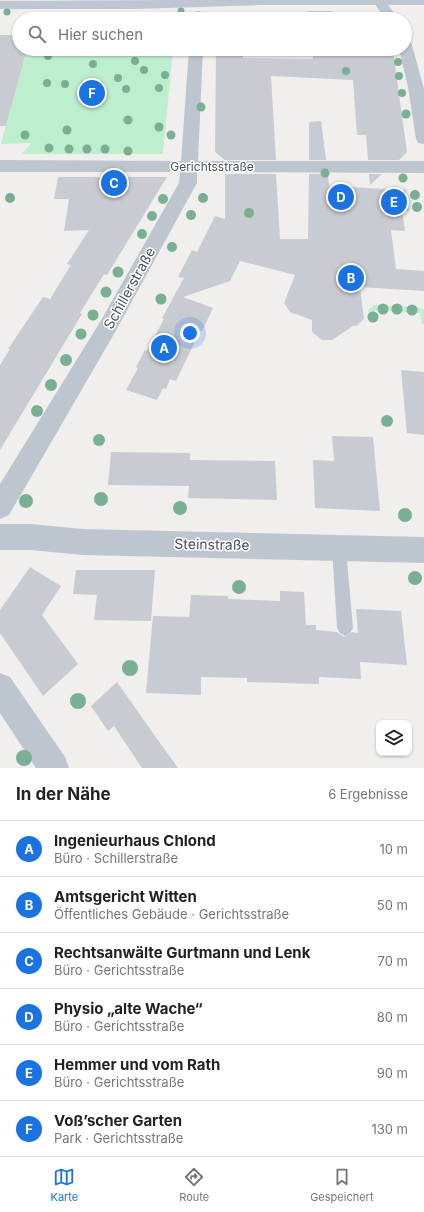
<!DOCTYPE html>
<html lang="de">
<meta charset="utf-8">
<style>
:root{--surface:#fff;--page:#f6f6f6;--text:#222;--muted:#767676;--line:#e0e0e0;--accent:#1a73e0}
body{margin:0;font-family:Inter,sans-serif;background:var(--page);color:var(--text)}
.controls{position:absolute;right:12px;bottom:12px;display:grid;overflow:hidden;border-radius:8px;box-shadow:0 1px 3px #0004}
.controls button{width:36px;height:36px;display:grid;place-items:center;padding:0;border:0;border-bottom:1px solid var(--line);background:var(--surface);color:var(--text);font:20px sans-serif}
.you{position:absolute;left:190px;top:333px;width:14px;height:14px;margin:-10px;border:3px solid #fff;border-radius:50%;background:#1a73e8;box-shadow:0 0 0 6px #1a73e833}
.badge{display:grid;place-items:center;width:26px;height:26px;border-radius:50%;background:var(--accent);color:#fff;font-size:13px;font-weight:700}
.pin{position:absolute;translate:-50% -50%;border:2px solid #fff;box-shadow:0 1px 4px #0006}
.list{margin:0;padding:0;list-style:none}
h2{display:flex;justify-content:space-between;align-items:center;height:52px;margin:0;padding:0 16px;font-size:17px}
h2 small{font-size:13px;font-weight:400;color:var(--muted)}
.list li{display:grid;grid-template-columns:26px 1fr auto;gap:12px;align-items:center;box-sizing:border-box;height:56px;padding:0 16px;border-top:1px solid var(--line)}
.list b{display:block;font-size:15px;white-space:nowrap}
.list p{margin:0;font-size:13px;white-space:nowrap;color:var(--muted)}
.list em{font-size:13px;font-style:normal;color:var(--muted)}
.icon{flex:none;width:22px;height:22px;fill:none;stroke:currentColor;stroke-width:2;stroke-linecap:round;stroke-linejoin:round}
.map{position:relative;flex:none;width:424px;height:768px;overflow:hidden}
.search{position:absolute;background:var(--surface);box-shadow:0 1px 3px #0004;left:12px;right:12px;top:12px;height:44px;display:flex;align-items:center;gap:10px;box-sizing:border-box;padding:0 14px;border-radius:22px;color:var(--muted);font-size:15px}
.sheet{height:388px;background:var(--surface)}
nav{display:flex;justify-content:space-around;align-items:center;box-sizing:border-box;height:56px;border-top:1px solid var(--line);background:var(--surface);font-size:11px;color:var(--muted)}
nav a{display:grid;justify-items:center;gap:2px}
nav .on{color:var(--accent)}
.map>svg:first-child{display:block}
.green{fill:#bdefcf}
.building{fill:#c8cbd1}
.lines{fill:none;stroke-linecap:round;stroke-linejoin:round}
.service{fill:#bdc6ce;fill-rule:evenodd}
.minor{fill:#bdc6ce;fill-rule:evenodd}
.tertiary{fill:#bdc6ce;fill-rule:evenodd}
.secondary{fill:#bcc7d2;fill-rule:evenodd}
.tree{fill:#79b093}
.labels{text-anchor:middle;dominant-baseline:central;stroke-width:3;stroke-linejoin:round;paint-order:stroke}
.far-street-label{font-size:12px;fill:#47525c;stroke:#fff}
.street-label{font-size:14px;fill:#47525c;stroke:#fff}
</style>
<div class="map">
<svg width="424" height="768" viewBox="0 0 424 768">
<rect width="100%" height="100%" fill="#f1eeee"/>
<g class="green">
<path d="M27,49H173L163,154H21L32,143L1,144Z"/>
<path d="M374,305L418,307L424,310V324H422L420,313L375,310V322H370L368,311Z"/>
</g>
<g class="building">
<path d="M306,11H333L335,19H307Z"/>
<rect x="217" y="12" width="24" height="7"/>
<path d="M0,35H19V49H27L6,126H0Z"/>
<path d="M216,49H242L243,58L313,59L312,49L393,50L407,152L399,160H368L366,135H357L353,80L271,76L276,160H225L215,152Z"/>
<path d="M321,121L326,160H309V122Z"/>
<path d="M225,174H276L280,239H308L309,174H328L329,186L406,190L409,211L402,210L405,231L391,230L396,269L424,271V291L360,287L364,319L356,326H353L332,340H322L312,332V320L290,312L284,303L295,275L240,261L230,281L183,297L213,308L202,331H200L176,381L170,379L166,389L163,388L157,400L126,390L138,368L136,367L145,350L147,351L164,319L162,318L184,278L178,277L192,250L197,252L215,216L225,219Z"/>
<path d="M369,174H382L370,185Z"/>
<path d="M58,177H167L107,275L104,274L80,313L82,314L0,450V365L10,349H8L43,297L50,299L71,265L67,264L89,230L64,231L69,199H54Z"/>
<path d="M401,370L424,372V435L407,433Z"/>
<path d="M332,436L373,437L380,511L315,508L313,460L334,461Z"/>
<path d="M111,452L190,453V460L275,461L277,500L188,498L189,486L108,485Z"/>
<path d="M30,567L61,586L42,615L78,664L43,696L0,633V610Z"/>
<path d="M76,570H155L151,621L94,620L97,595L73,594Z"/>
<path d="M280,591L304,592L306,625H316V630L337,632L344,637L352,632L358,633L356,609L401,611L407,665L360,662L361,679L319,677V684L247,682V678L201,677V695L146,693L153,616L189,617L191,595L228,596V599L280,601Z"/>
<path d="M117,682L160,743L178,768H142L114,726L108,731L91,706Z"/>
</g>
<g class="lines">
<path class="service" d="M339,542L344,544L346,549L353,628L350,633L345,636L340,633L337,628L332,549L334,544Z"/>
<g class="minor">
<path d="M198,11L203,12L205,19H191L193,12Z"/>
<path d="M189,49H203L198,161H424V173L197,172V183L114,334L9,515L0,519V484L100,322L179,183L180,172H0V160L181,161Z"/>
<path d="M0,524H30L83,529L424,537V563L83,555L30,550H0Z"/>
<path d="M0,673L10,677L65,757L69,768H36L0,713Z"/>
</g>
<g class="tertiary">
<path d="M372,0H384L399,19H385Z"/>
<path d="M405,41L410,42L412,45L424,89V144L418,143L416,139L408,87L399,49H405Z"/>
</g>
<path class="secondary" d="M168,0H424V5H264L135,9H0V1Z"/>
</g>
<g class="tree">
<circle cx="181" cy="11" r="3.5"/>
<circle cx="7" cy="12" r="3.5"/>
<circle cx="48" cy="56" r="4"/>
<circle cx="135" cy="61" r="4"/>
<circle cx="398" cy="62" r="4"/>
<circle cx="93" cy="64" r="4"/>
<circle cx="144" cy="70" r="4"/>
<circle cx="346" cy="71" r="4"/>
<circle cx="165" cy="75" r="4"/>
<circle cx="399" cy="76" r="4"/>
<circle cx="118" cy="78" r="4"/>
<circle cx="47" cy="83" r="4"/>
<circle cx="65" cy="84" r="4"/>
<circle cx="159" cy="88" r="4"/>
<circle cx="126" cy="89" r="4"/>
<circle cx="402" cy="93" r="4"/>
<circle cx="201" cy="107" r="4.5"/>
<circle cx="406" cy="114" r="4.5"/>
<circle cx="128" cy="120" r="4.5"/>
<circle cx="159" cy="127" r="4.5"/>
<circle cx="67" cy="130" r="4.5"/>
<circle cx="25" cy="135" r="4.5"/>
<circle cx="171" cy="135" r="4.5"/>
<circle cx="49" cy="148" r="4.5"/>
<circle cx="69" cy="149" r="4.5"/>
<circle cx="87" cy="149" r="4.5"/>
<circle cx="105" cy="149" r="4.5"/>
<circle cx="128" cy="151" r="4.5"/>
<circle cx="325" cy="173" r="4.5"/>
<circle cx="403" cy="178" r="4.5"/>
<circle cx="415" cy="195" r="5"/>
<circle cx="10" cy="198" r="5"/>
<circle cx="203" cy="198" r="5"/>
<circle cx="163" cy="199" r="5"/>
<circle cx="417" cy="207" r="5"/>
<circle cx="249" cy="213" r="5"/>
<circle cx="191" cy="215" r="5"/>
<circle cx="152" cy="216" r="5"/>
<circle cx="142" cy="234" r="5"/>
<circle cx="172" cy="247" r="5"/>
<circle cx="118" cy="272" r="5.5"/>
<circle cx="106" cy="292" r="5.5"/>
<circle cx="161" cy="299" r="5.5"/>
<circle cx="383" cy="309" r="5.5"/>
<circle cx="397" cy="309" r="5.5"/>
<circle cx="412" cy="310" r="5.5"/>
<circle cx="93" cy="315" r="5.5"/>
<circle cx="373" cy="317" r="5.5"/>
<circle cx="81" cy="334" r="5.5"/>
<circle cx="66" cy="360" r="6"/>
<circle cx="51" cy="385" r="6"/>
<circle cx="37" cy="411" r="6"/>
<circle cx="387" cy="421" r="6"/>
<circle cx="99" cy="440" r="6"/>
<circle cx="101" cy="499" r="7"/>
<circle cx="26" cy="501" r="7"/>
<circle cx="180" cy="508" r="7"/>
<circle cx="405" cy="515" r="7"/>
<circle cx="415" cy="578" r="7"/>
<circle cx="239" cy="587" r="7"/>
<circle cx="130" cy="668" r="8"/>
<circle cx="78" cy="701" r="8"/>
<circle cx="24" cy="758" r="8"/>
</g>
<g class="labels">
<g class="far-street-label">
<text x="212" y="166">Gerichtsstraße</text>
</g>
<g class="street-label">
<text transform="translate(129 288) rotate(-61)">Schillerstraße</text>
<text transform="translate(212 544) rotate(1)">Steinstraße</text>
</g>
</g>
</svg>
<div class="controls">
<button><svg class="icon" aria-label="layers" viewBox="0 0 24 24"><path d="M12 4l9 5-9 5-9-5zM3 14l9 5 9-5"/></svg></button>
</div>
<div class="you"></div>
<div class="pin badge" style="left:164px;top:348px">A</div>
<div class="pin badge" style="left:351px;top:278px">B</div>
<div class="pin badge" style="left:114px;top:183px">C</div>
<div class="pin badge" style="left:341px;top:197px">D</div>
<div class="pin badge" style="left:394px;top:202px">E</div>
<div class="pin badge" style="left:92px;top:93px">F</div>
<div class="search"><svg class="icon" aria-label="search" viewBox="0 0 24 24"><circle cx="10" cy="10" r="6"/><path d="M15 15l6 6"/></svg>Hier suchen</div>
</div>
<section class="sheet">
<h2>In der Nähe<small>6 Ergebnisse</small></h2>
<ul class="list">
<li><span class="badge">A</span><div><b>Ingenieurhaus Chlond</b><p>Büro · Schillerstraße</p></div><em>10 m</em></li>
<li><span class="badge">B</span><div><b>Amtsgericht Witten</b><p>Öffentliches Gebäude · Gerichtsstraße</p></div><em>50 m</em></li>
<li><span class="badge">C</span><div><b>Rechtsanwälte Gurtmann und Lenk</b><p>Büro · Gerichtsstraße</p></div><em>70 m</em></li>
<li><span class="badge">D</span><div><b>Physio „alte Wache“</b><p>Büro · Gerichtsstraße</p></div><em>80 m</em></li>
<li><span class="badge">E</span><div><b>Hemmer und vom Rath</b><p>Büro · Gerichtsstraße</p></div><em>90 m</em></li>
<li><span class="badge">F</span><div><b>Voß’scher Garten</b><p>Park · Gerichtsstraße</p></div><em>130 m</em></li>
</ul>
</section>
<nav>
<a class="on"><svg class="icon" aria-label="map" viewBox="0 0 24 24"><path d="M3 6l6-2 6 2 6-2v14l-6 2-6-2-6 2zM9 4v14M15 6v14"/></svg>Karte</a>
<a><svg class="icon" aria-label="directions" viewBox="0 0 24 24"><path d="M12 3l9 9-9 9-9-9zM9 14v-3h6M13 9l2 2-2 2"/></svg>Route</a>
<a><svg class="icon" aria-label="saved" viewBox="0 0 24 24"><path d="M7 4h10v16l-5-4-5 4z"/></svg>Gespeichert</a>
</nav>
